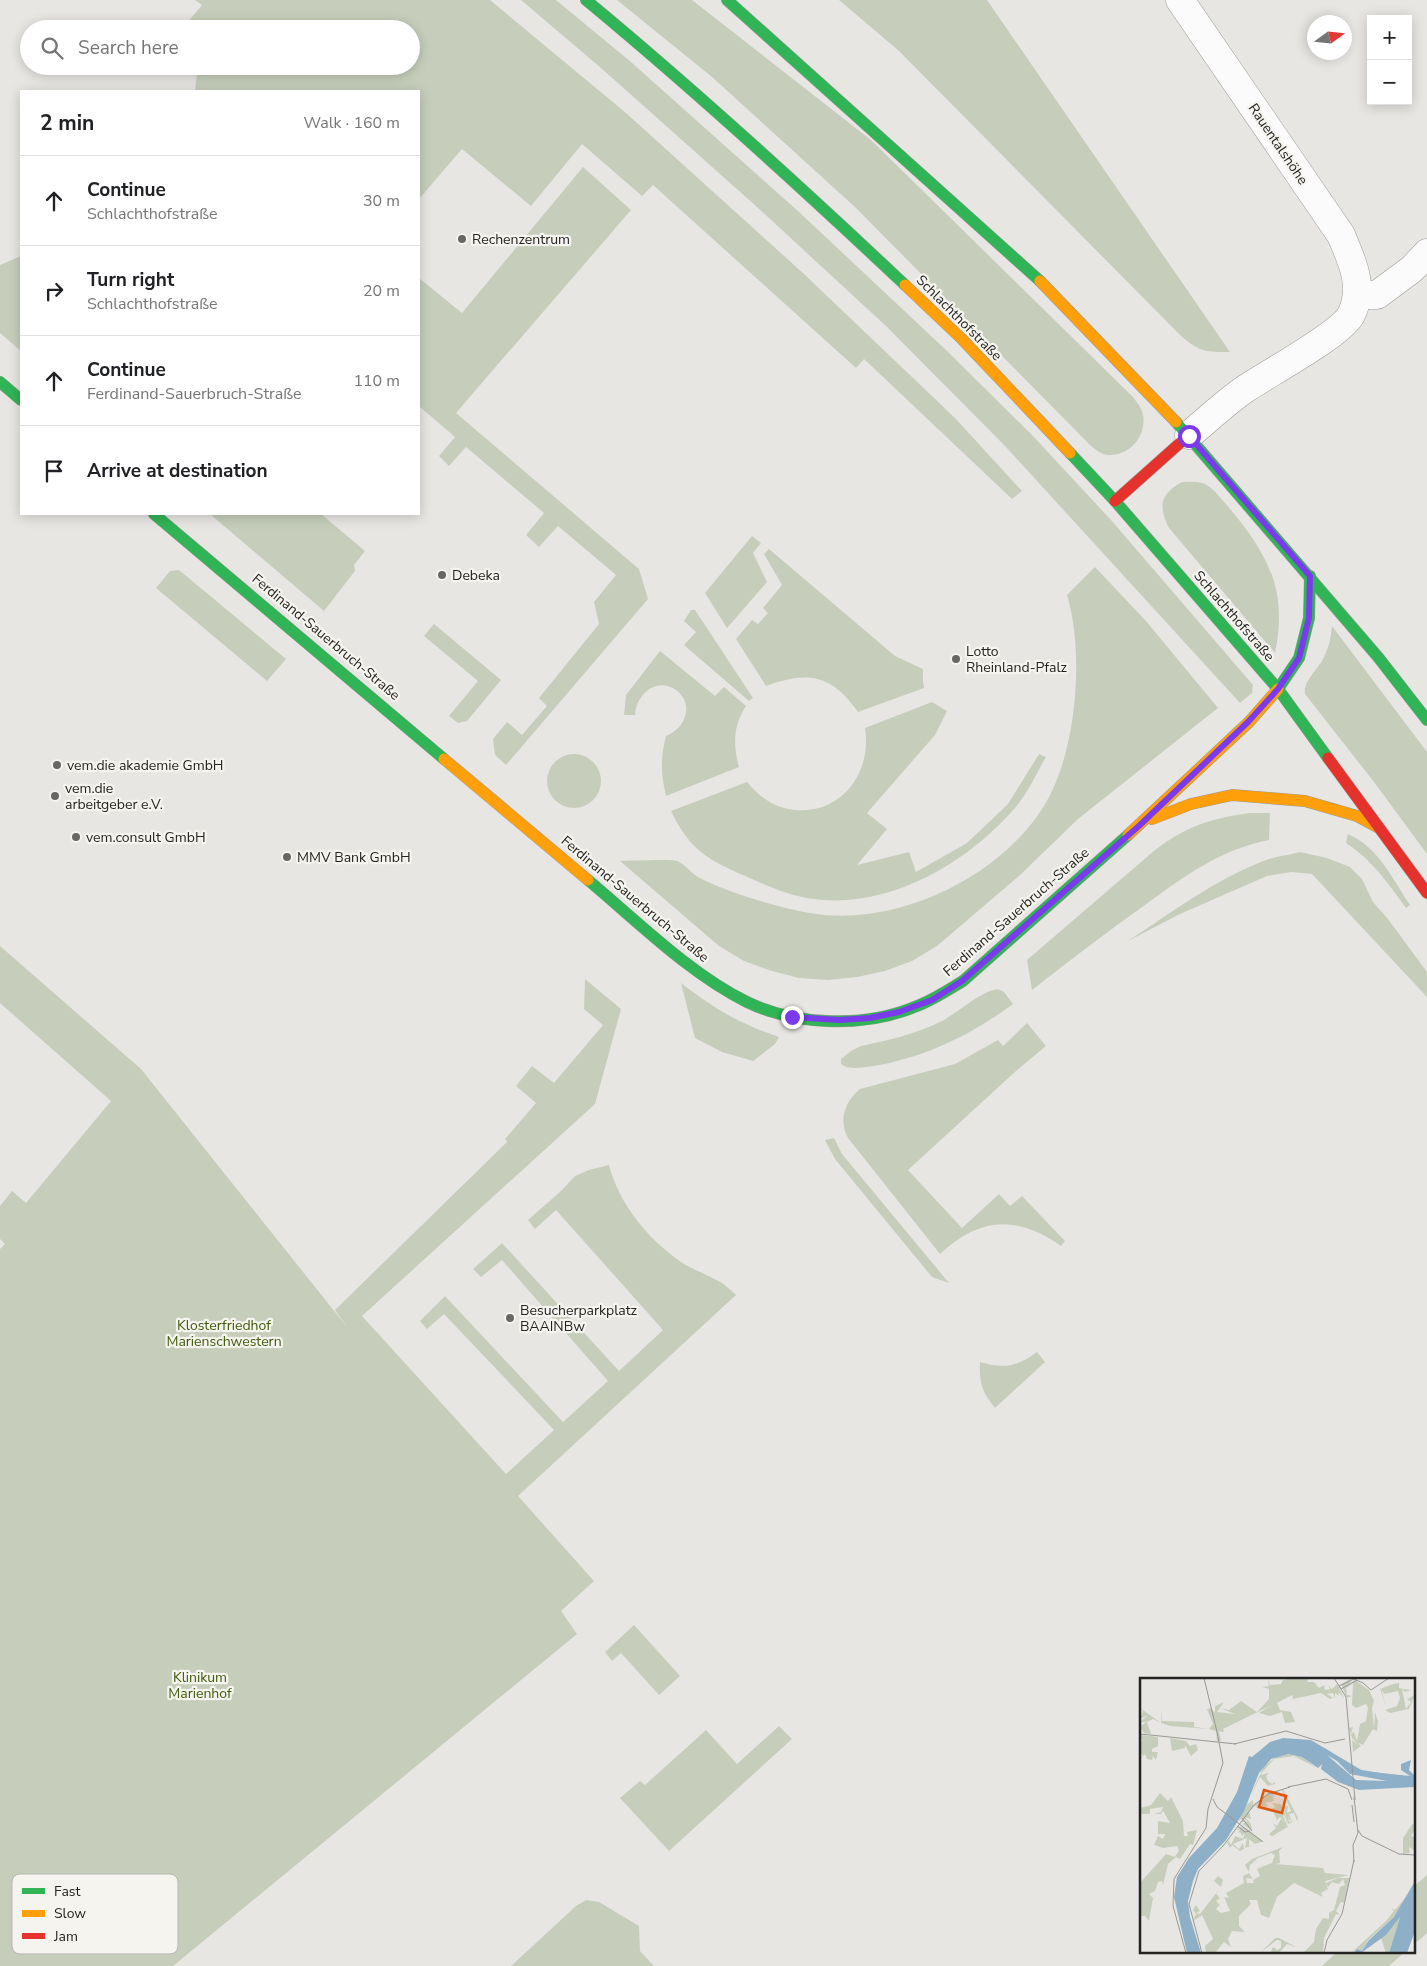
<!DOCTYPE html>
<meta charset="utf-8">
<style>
:root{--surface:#fff;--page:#f6f6f6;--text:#202124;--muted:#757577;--line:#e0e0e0}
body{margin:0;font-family:"Nunito Sans",sans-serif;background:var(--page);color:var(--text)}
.controls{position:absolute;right:15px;top:15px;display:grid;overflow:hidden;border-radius:0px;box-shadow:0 2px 12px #0003}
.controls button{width:45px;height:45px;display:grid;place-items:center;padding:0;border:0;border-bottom:1px solid var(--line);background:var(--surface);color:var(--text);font:25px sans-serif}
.compass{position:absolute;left:1307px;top:15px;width:45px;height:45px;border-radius:50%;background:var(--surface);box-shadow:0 2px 12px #0003;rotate:75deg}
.stop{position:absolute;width:15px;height:15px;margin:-11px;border:4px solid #7c3aed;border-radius:50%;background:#fff}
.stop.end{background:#7c3aed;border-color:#fff;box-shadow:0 1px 5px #0008}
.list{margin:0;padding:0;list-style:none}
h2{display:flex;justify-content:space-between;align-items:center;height:65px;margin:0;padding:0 20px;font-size:21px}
h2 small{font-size:16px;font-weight:400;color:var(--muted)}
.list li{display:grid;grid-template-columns:32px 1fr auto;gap:15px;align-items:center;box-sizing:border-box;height:90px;padding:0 20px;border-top:1px solid var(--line)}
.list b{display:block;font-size:19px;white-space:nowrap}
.list p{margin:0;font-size:16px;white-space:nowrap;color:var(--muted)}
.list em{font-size:16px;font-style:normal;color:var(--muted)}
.icon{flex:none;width:28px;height:28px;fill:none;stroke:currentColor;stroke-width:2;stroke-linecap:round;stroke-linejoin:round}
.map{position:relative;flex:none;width:1427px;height:1966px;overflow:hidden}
.search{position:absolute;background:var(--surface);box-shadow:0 2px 12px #0003;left:20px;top:20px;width:400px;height:55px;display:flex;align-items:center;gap:12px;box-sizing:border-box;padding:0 18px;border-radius:28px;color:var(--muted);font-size:19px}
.panel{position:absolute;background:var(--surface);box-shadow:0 2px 12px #0003;left:20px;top:90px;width:400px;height:425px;border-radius:0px}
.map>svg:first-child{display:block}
.green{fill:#c6cebb}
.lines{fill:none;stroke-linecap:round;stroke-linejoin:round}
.street-casing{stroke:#9d9c9a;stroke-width:29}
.fast-casing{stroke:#9d9c9a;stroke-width:12}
.slow-casing{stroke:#9d9c9a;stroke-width:12}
.jam-casing{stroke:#9d9c9a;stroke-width:12}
.street{stroke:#fcfbfb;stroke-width:28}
.fast{stroke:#30b455;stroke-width:11}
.slow{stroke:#ff9f0a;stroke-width:11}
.jam{stroke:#e5322d;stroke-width:11}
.route{stroke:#7c3aed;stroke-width:6}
.poi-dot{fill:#686765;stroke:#f6f4ef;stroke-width:2}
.labels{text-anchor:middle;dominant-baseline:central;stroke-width:4.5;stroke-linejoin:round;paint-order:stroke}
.street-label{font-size:14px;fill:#232321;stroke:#f6f4ef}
.poi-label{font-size:14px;fill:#232321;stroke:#f6f4ef;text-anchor:start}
.park-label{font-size:14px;fill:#405b0c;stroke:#f6f4ef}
.inset-river{fill:none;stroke:#8db0c8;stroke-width:2.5}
.inset-road{fill:none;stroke:#999895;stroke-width:1}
.view{fill:#de560d;fill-opacity:0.15;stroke:#de560d;stroke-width:2.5}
.inset-edge{fill:none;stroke:#232321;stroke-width:2.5}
.key{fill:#f6f4ef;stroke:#b7b5b1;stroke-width:1}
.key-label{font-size:14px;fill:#232321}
</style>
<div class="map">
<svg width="1427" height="1966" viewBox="0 0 1427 1966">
<rect width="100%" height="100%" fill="#e8e6e3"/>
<g class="green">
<path d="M195,0H490L626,113L804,274L955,418L1022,491L1012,499L864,359L856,368L653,185L642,196L582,144L531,206L462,149L419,199V91H195L197,73L200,66H411V29H182L202,5Z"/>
<path d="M521,0H556L631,62L799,212L945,349L1032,435L1111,520L1253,685L1252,693L1240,703L1005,446L887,327L757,207L601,68Z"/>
<path d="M617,0H692L871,140L1133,397C1136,401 1140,406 1142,411C1149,432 1132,456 1109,455C1102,455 1096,450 1091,446L856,208L712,77Z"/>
<path d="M839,0H987L1230,352C1205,352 1200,352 1181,336L899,51Z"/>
<path d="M583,167L631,210L456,413L639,569L648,599L506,765L495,755L493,739L507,722L522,735L547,706L539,698L599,624L594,602L616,575L558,526L539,547L526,535L544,513L466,447L449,466L439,456L455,437L419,406V278L462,313Z"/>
<path d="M21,256V351L0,333V265Z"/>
<path d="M1182,482C1190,482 1198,481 1205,484C1213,488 1219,496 1225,503C1245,526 1264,551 1274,581C1281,605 1280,629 1275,653L1169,528C1158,506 1160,494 1182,482Z"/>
<path d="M210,514H321L365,551L354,565L355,571L324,611Z"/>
<path d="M752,536L761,543L753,553L767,582L727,628L705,593Z"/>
<path d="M769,549L895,656L923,669V681L924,688L858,712C831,674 808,671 766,686L736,639L752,620L758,624L768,613L763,608L782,585L764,554Z"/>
<path d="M1095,567L1146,621L1218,708L1078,819L1020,875L937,946L912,961L885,971L857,977L828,980L799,978L772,971L744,961L719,946L620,861C630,861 670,859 677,861C685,864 691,873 698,877C728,893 791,912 825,915C908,923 1012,870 1050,795C1077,743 1084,651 1067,595Z"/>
<path d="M179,570L286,659L267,681L156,588L170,571Z"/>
<path d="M691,610H695L753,698L749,701L684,645L696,632L684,621Z"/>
<path d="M434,624L501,680L467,721L458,723L449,716L478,681L424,636Z"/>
<path d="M1332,626L1427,752V854L1374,782L1305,694C1303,680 1319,669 1324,657C1329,647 1331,637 1332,626Z"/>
<path d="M660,651L715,696L724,687L746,706C733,726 733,745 739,767L666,796C661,773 660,759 666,736C685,729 695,704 676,690C656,676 636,695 635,715H624L626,695Z"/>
<path d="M932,702L947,711L935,735L867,813L887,829L857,865L909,852L916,872L967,843L1008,804L1039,754L1046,757C1036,774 1027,795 1014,809C966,864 889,909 813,899C792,896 772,888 752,879C711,861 691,853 671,811L747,782C757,794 769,804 784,808C835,821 873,777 865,728Z"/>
<circle cx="574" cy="781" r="27"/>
<path d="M1249,813H1270L1269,840C1219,850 1185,876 1145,905C1107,932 1069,961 1032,990L1027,960L1155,850C1187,826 1209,819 1249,813Z"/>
<path d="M1348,834C1378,847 1392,878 1410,905L1406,908C1388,883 1372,860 1346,843Z"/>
<path d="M1300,852L1327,858L1350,867L1362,879L1373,902L1388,919L1427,972V997L1312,874L1291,872L1267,876L1180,914L1128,941C1172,912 1216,879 1266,860C1277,856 1289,855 1300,852Z"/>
<path d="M0,946L141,1069L347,1327L335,1310L507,1142L505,1139L536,1103L516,1086L532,1066L554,1083L603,1025L584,1009L585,979L621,1009L595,1104L362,1316L506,1474L554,1430L444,1314L427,1329L420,1321L445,1296L563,1422L608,1381L502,1260L481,1277L473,1269L502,1243L619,1371L663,1330L556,1210L535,1229L528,1220L561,1191L575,1176L589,1170L609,1165C619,1204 648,1239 681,1262C693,1270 709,1275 722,1283C727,1287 732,1291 736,1295L518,1496L594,1581L561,1611L577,1634L173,1966H0V1249L5,1244L0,1239V1206L12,1191L26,1203L111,1101L0,1003Z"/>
<path d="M681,983C715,1009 738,1023 779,1037L775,1044L753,1061L722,1052L695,1038Z"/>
<path d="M998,989L1004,992L1013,1004C971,1035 926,1057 874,1066C864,1067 850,1071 841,1064V1059L851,1051L861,1046C888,1040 917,1034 942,1021C959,1012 979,992 998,989Z"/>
<path d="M1027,1023L1046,1046L1016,1071L908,1170L962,1228L999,1194L1010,1206L1022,1196L1065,1241L1061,1246C1017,1215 980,1217 940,1254L848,1138C838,1120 845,1101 860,1089L955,1064L998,1040L1003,1046Z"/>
<path d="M834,1138L842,1154L949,1283L932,1277L835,1159L825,1140Z"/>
<path d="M1037,1352L1045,1362L995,1408C982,1392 979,1383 980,1362C1005,1369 1016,1367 1037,1352Z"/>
<path d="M634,1625L680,1676L659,1695L621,1653L612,1661L605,1652Z"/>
<path d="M779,1726L792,1739L669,1851L620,1798L640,1781L645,1785L706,1730L737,1764Z"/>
<path d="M1427,1875V1933L1413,1945V1887Z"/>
<path d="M586,1900L599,1902L639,1926L640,1951L654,1966H511L576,1906Z"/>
<path d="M1337,1952H1405L1389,1966H1322Z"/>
</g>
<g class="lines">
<g class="street-casing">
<g id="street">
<path d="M1180,0L1341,235C1352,261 1365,287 1351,315C1340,335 1267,374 1245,389C1225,403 1207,420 1189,435"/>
<path d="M1357,295H1377L1412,269L1427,253"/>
</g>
</g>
<g class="fast-casing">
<g id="fast">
<path d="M586,0C696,91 801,187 905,285"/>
<path d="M727,0L1040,281"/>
<path d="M0,382L21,400"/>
<path d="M1176,422L1378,657L1427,720"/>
<path d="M1070,453L1115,501L1278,689L1328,758"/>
<path d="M154,514L444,759"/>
<path d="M1278,689L1299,658L1309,618L1310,576"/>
<path d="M588,880C637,921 690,974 747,1002C797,1026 865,1028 917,1006C933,1000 948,990 963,981L1128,835"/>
</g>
</g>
<g class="slow-casing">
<g id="slow">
<path d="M1040,281L1176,422"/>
<path d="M905,285L962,339L1070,453"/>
<path d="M444,759L588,880"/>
<path d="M1152,819L1191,804L1232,795L1305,801L1357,816L1379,828"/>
<path d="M1128,835L1249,722L1278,689"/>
</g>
</g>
<g class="jam-casing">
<g id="jam">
<path d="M1115,501L1189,435"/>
<path d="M1328,758L1427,893"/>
</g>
</g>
<use href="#street" class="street"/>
<use href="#fast" class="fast"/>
<use href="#slow" class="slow"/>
<use href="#jam" class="jam"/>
</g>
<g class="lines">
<path class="route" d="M792,1017L840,1020L870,1018L899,1012L932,1000L962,981L1140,825L1248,722L1278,689L1299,658L1309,618L1310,576L1189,436"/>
</g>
<g class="poi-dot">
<circle cx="462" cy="239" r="5"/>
<circle cx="442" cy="575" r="5"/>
<circle cx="956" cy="659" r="5"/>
<circle cx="57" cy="765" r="5"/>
<circle cx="55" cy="796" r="5"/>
<circle cx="76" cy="837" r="5"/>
<circle cx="287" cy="857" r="5"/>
<circle cx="510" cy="1318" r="5"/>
</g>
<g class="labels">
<g class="street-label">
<text transform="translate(1278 144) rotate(56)">Rauentalshöhe</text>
<text transform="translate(959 318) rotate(45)">Schlachthofstraße</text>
<text transform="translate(1234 616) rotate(49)">Schlachthofstraße</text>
<text transform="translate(326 637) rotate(40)">Ferdinand-Sauerbruch-Straße</text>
<text transform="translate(635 899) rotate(40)">Ferdinand-Sauerbruch-Straße</text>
<text transform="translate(1016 912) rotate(-41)">Ferdinand-Sauerbruch-Straße</text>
</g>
<g class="poi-label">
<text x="472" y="239">Rechenzentrum</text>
<text x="452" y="575">Debeka</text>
<text x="966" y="651">Lotto<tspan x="966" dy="16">Rheinland-Pfalz</tspan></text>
<text x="67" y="765">vem.die akademie GmbH</text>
<text x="65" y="788">vem.die<tspan x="65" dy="16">arbeitgeber e.V.</tspan></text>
<text x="86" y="837">vem.consult GmbH</text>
<text x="297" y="857">MMV Bank GmbH</text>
<text x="520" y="1310">Besucherparkplatz<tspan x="520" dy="16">BAAINBw</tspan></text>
</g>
<g class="park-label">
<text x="224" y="1325">Klosterfriedhof<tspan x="224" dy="16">Marienschwestern</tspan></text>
<text x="200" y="1677">Klinikum<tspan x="200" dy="16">Marienhof</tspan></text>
</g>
</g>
<g transform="translate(1140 1678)">
<rect width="275" height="275" fill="#e8e6e3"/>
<path d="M128,0L130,7L141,6L143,2L151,0H169L167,4H174L179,10L184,7L185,12L190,11L188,7L192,11L197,6L204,20L198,14L199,18L195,15V21L193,15L187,16L193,20L190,21L181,15L153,21L152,17L137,25L140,32L151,34L155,44L145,45L142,34L130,38L119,35L132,27L83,51L84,54L79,53L81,63H77L76,53L69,51L73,46L67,31L71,30L75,35V28L84,24L77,34L95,36L80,30L89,32L101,23L117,34L129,21V11L122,9L129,8ZM212,0L209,6L215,2L229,12L234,23L232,30L234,50L235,34L238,43L237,53L233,51L223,67L218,65L221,68L213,74L212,62L218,67L212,60L209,50L213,49L211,56L214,54L217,63L220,46L226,43L228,30L226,26L216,30L212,27L213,5L206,10L207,17L212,18L207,20L201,6ZM253,6L259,5V10L264,11L271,12L265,14L262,11L266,31L271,24L267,21L275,17L269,31L250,35L245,32L257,28L260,20L258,13L244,16L241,11L246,28L240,11ZM0,30L21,45L22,31V43L54,44V49L69,51L30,48L21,45L13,41L7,44L11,56L4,55L0,49L6,44H0L8,37L0,41L3,33ZM1,57L18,59V68L12,71V74H18L16,82L13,78L12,82L7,81L5,76L0,81L3,77L0,76V64L3,62H0ZM30,60L46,63L50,68L56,66L58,72L51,78L45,67V70L32,73ZM147,76L162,79L175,89L154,78L134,81L120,97L129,95L126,98L128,103L132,106L135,104V106L128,108L120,99L110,119L124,88L136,79ZM143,111L158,140L157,143L154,135L149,136L151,142L154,141L150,143L148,138L149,144L155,143L148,146L144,137L143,138L147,147L146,148H149L131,159L133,154L131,158L129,156L136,150L133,145L137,148L141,141L146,145L140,139L137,142L132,131L126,134L135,129L132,125L141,126L147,141L143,128H148L147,135L151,133L142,112L133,116L135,123L131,116L134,123L125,125L128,128L126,129L118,126V130L115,128L109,133L111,141L105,139L111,146L112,153L103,146L105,144H100L103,142L109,145L103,140L98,143L109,122L107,127L113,122V127L127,117ZM20,115L28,123L31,119L43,143L44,158H48L47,154L57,152L53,167L50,166L40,181L36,179L28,186L23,207L22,203L18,204L15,213L9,216L13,220L9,243L5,238H0V205L26,176L35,179L39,172L37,168L23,170L14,167L18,158L23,161L25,156H18V143L30,145L23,133L21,136H14L21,134L23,129L10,131V136H0V130L11,127ZM273,145L275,151L271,158L275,159V173L269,169L270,175L263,176V160ZM99,146V149L103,148L123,163L115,166L109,161V168L113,167L105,170L107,160L93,166L99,171L103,165L104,171L100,173L92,167L90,170L87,164L88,162L91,167L95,158L103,161L105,155L102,158L100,154L97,155L100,152L95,151H100L98,148ZM143,169L139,173L140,185L116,191L132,185L135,177L131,175L118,180L110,187L109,194L105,187L112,181ZM135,186L183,190L185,195L209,197L185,203L188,211L181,215L183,219L154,205L137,219L129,240L121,237L117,222H109L111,226L99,238V248L105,254L92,253L88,261L91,269L84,264L75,275H66L65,268L73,261L62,237L61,238L53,243L56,240L53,242L56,236L53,232L56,227L60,233L56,235L60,236L81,209L74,203L78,198L83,202L81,209L76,216L80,220L76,223L80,227L76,231L81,235L90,233L84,219L89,220L86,215L104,205L103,198L109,195L113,201L106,200L107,205H114L113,202L120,198L117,191ZM275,198L265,223L254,239L229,261L222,273L218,271L211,275L246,243L254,233L251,230L255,232L267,218ZM198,200H210L204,225L201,224L196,233L200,237L196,236L184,260L183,275H163L174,264L176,251L183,240L189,241V235L194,232L200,209L205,207L203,201L199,206L192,204L188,209L186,205ZM260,239L249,275H246L241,260ZM135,260H139L156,269L147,266L139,275H130L133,269L137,272L141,270V263L137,262L120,275Z" fill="#c6cebb"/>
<path d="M143,60L171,62L223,93L270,98L261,92V86L271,82L269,92L275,98V109L219,112L198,104L181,91L182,86L178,90L162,79L148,76L131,81L119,95L104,133L86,162L58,191L53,203L48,223L50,239L61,275H47L34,219L37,199L49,180L77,150L97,114L109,78L112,79L130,64ZM187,77L197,83L210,96L247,103L216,102ZM275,203V253L267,275H249L260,239L246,257L221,275H214L217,271L222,273L229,262L254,239Z" fill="#8db0c8" fill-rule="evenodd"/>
<path class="inset-river" d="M214,92L275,102M54,275L49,258L51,247L39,229L40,209L47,193L97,136L118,87L134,72L157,62L185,72L209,88M260,275L275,234"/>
<path class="inset-road" d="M64,0L77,54M194,0L206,19L215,122M217,2L201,11L199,8L214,1L223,5L231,12L249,0M0,56L20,58M20,58L96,66M94,66L146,53L185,65L205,61M148,109L186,101L208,111L212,122M214,119L218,155L213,167L214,184M73,121L77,129L123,164M212,127L214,144M102,140L112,153M97,148L105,154L110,153M218,152L222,158L259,176L275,177M46,275L33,228L34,201L66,150L68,131L83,85L77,54M62,275L49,226L59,193L83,168L114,127L128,116L150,109M184,275L187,262L202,236L214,182"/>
<path class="view" d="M124,112L146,118L142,135L119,129Z"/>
<rect width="275" height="275" class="inset-edge"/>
</g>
<rect x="12" y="1874" width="166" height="80" rx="8" class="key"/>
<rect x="22" y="1888" width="23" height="6" fill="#30b455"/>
<rect x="22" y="1910" width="23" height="7" fill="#ff9f0a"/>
<rect x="22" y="1933" width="23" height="6" fill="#e5322d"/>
<g class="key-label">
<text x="54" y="1896">Fast</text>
<text x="54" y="1918">Slow</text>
<text x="54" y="1941">Jam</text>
</g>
</svg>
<div class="controls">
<button>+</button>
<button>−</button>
</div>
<svg class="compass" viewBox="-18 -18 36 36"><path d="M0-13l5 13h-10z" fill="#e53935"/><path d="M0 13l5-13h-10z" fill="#757577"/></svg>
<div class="stop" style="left:1189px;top:436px"></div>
<div class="stop end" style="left:792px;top:1017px"></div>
<div class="search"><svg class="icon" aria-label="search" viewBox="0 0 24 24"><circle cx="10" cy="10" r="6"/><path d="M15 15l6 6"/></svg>Search here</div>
<section class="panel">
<h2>2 min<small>Walk · 160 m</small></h2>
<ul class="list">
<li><svg class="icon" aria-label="ahead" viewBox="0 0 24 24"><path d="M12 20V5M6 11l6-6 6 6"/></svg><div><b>Continue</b><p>Schlachthofstraße</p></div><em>30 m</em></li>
<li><svg class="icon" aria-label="right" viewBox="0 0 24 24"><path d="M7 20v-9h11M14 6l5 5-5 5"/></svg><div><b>Turn right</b><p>Schlachthofstraße</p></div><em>20 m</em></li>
<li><svg class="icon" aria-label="ahead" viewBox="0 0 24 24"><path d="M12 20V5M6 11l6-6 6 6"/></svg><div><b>Continue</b><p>Ferdinand-Sauerbruch-Straße</p></div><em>110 m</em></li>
<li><svg class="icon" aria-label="arrive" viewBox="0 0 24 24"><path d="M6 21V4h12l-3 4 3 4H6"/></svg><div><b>Arrive at destination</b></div></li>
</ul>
</section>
</div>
